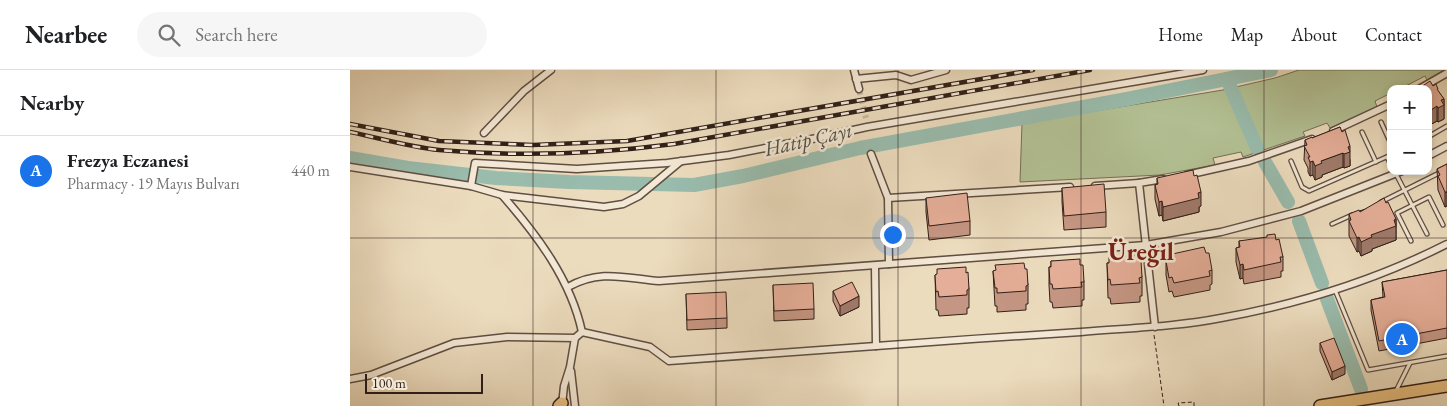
<!DOCTYPE html>
<meta charset="utf-8">
<style>
:root{--surface:#fff;--page:#f6f6f6;--text:#202124;--muted:#757577;--line:#e0e0e0;--accent:#1a73e8}
body{margin:0;font-family:"EB Garamond",serif;background:var(--page);color:var(--text)}
.controls{position:absolute;right:15px;top:15px;display:grid;overflow:hidden;border-radius:10px;box-shadow:0 2px 8px #0003}
.controls button{width:45px;height:45px;display:grid;place-items:center;padding:0;border:0;border-bottom:1px solid var(--line);background:var(--surface);color:var(--text);font:25px sans-serif}
.scale{position:absolute;left:15px;bottom:12px;width:118px;box-sizing:border-box;padding-left:5px;border:2px solid #311f18;border-top:0;font-size:14px;line-height:18px;white-space:nowrap;color:#311f18;-webkit-text-stroke:4px #f3e8d5;paint-order:stroke}
.you{position:absolute;left:542px;top:164px;width:18px;height:18px;margin:-12px;border:4px solid #fff;border-radius:50%;background:#1a73e8;box-shadow:0 0 0 8px #1a73e833}
.badge{display:grid;place-items:center;width:32px;height:32px;border-radius:50%;background:var(--accent);color:#fff;font-size:16px;font-weight:700}
.pin{position:absolute;translate:-50% -50%;border:2px solid #fff;box-shadow:0 1px 5px #0006}
.list{margin:0;padding:0;list-style:none}
h2{display:flex;justify-content:space-between;align-items:center;height:65px;margin:0;padding:0 20px;font-size:21px}
h2 small{font-size:16px;font-weight:400;color:var(--muted)}
.list li{display:grid;grid-template-columns:32px 1fr auto;gap:15px;align-items:center;box-sizing:border-box;height:70px;padding:0 20px;border-top:1px solid var(--line)}
.list b{display:block;font-size:19px;white-space:nowrap}
.list p{margin:0;font-size:16px;white-space:nowrap;color:var(--muted)}
.list em{font-size:16px;font-style:normal;color:var(--muted)}
.icon{flex:none;width:28px;height:28px;fill:none;stroke:currentColor;stroke-width:2;stroke-linecap:round;stroke-linejoin:round}
.map{position:relative;flex:none;width:1097px;height:336px;overflow:hidden}
header{display:flex;align-items:center;gap:30px;box-sizing:border-box;height:70px;padding:0 25px;background:var(--surface);border-bottom:1px solid var(--line)}
header strong{font-size:24px}
nav{display:flex;gap:28px;margin-inline-start:auto;font-size:18px}
.search{width:350px;height:45px;background:var(--page);display:flex;align-items:center;gap:12px;box-sizing:border-box;padding:0 18px;border-radius:28px;color:var(--muted);font-size:19px}
main{display:flex}
aside{flex:1;background:var(--surface)}
.map>svg:first-child{display:block}
.green{fill:#b3c295;stroke:#727056}
.lines{fill:none;stroke-linecap:round;stroke-linejoin:round}
.river{stroke:#99bcad;stroke-width:14}
.street-tunnel{stroke:#c7b69d;stroke-width:6;stroke-dasharray:6 3;stroke-linecap:butt}
.lane-casing{stroke:#604e42;stroke-width:5.5}
.street-casing{stroke:#604e42;stroke-width:9}
.highway-casing{stroke:#311f18;stroke-width:14}
.path{stroke:#311f18;stroke-width:1;stroke-dasharray:4 2.5;stroke-linecap:butt}
.lane{stroke:#f3e8d5;stroke-width:3}
.street{stroke:#f3e8d5;stroke-width:6}
.highway{stroke:#e6be7f;stroke-width:11}
.rail-casing{stroke:#311f18;stroke-width:4.5}
.rail{stroke:#f3e8d5;stroke-width:2.5;stroke-dasharray:8;stroke-linecap:butt}
.wall{fill:#c59683;stroke:#311f18}
.shaded-wall{fill:#a07a6a;stroke:#311f18}
.building{fill:#e5ae98;stroke:#311f18}
.grid{fill:none;stroke:#311f18;stroke-width:1;stroke-opacity:0.55}
.labels{text-anchor:middle;dominant-baseline:central;stroke-width:5;stroke-linejoin:round;paint-order:stroke}
.water-label{font-size:21px;font-style:italic;fill:#504e45;stroke:#f3e8d5}
.district-label{font-size:25px;font-weight:bold;fill:#7a1f14;stroke:#f3e8d5}
</style>
<header>
<strong>Nearbee</strong>
<div class="search"><svg class="icon" aria-label="search" viewBox="0 0 24 24"><circle cx="10" cy="10" r="6"/><path d="M15 15l6 6"/></svg>Search here</div>
<nav><a>Home</a><a>Map</a><a>About</a><a>Contact</a></nav>
</header>
<main>
<aside>
<h2>Nearby<small></small></h2>
<ul class="list">
<li><span class="badge">A</span><div><b>Frezya Eczanesi</b><p>Pharmacy · 19 Mayıs Bulvarı</p></div><em>440 m</em></li>
</ul>
</aside>
<div class="map">
<svg width="1097" height="336" viewBox="0 0 1097 336">
<rect width="100%" height="100%" fill="#ecdcbe"/>
<filter id="stains"><feTurbulence type="fractalNoise" baseFrequency=".004" numOctaves="4"/><feColorMatrix values="0 0 0 0 .2 0 0 0 0 .09 0 0 0 0 .02 0 0 0 .5 -.17"/></filter>
<radialGradient id="worn" r=".72"><stop offset=".6" stop-color="#630" stop-opacity="0"/><stop offset="1" stop-color="#630" stop-opacity=".3"/></radialGradient>
<path class="green" d="M949,0H1094L1077,10L1075,6L1050,19H1041V23L1025,31L1027,37L980,58L977,53L953,62L955,66L893,87L891,82L863,88L865,95L810,105L670,112L672,53L873,20L925,8Z"/>
<g class="lines">
<g class="river">
<path d="M877,9L907,78"/>
<path d="M0,88L58,98L146,108L219,112L344,115L393,106L510,78L777,29L921,0"/>
<path d="M915,92L938,132"/>
<path d="M949,151L972,213"/>
<path d="M977,229L1011,319"/>
</g>
<path class="street-tunnel" d="M509,19L516,48"/>
<g class="lane-casing">
<g id="lane">
<path d="M1031,52L1041,74"/>
<path d="M1012,62L1026,92"/>
<path d="M1078,67L1097,56"/>
<path d="M1037,87L1041,95"/>
<path d="M941,91L952,117L959,121L1041,85"/>
<path d="M1046,104L1077,164"/>
<path d="M1031,132L1097,99"/>
<path d="M982,154L1002,145"/>
<path d="M1061,171L1047,143L1079,127L1093,155"/>
<path d="M985,220L1018,300L1097,286"/>
<path d="M1046,321L1060,293"/>
</g>
</g>
<g class="street-casing">
<g id="street">
<path d="M504,0L509,19"/>
<path d="M506,9L546,5L561,10L596,0"/>
<path d="M1069,19L1097,3"/>
<path d="M983,61L1041,34"/>
<path d="M134,63L174,21L201,0"/>
<path d="M521,84L538,128L539,194"/>
<path d="M1078,86L1097,76"/>
<path d="M0,97L121,116L152,125L254,137L273,134L289,126L331,91"/>
<path d="M837,105L899,91L962,69"/>
<path d="M121,116L125,93L227,99L317,93L379,85L467,68L517,57L853,0"/>
<path d="M745,116L789,113"/>
<path d="M152,125C187,165 221,210 232,262L225,268L220,297L214,316L212,335"/>
<path d="M538,128L720,117"/>
<path d="M525,196L526,276C594,271 663,266 731,262C777,258 825,257 871,248C949,234 1026,210 1097,174"/>
<path d="M218,217C250,199 275,208 309,211L796,175L871,162L951,141L1052,101"/>
<path d="M805,257L789,113L813,109"/>
<path d="M232,262L300,277L319,291L526,276"/>
<path d="M221,301L225,336"/>
<path d="M0,309L21,305L104,273L157,267L225,268"/>
</g>
</g>
<g class="highway-casing">
<g id="highway">
<path d="M209,336L212,333"/>
<path d="M970,336L1097,316"/>
</g>
</g>
<g class="path">
<path d="M804,265L814,336"/>
<path d="M829,336L828,333L844,332V336"/>
</g>
<use href="#lane" class="lane"/>
<use href="#street" class="street"/>
<use href="#highway" class="highway"/>
<g class="rail-casing">
<g id="rail">
<path d="M0,54L89,71L183,75L277,71L683,0"/>
<path d="M0,62C29,68 60,77 89,80C168,87 247,84 324,74L740,0"/>
</g>
</g>
<use href="#rail" class="rail"/>
</g>
<g class="wall">
<path d="M1083,16L1088,21L1094,29V49L1088,52L1087,51L1078,56V19Z"/>
<path d="M990,57L1000,90V96L994,98L993,97L972,105V107L965,110L963,105L960,106L958,102V98L954,90L955,70L962,68Z"/>
<path d="M1097,94V136L1095,137L1088,120L1087,99Z"/>
<path d="M807,108L851,136L849,137V142L813,151L812,145L809,146L805,129V115L807,114Z"/>
<path d="M712,118L756,142V157L714,160L712,132Z"/>
<path d="M576,128L620,151V165L579,170L576,142Z"/>
<path d="M1036,133L1046,149V170L1022,179V181L1011,186L1009,181L1007,182L999,166V144Z"/>
<path d="M926,170L933,187V201H931V207L894,214L893,208L890,209L886,192V178L889,177V171Z"/>
<path d="M818,185L862,200V214L860,215V220L824,227L822,221L819,222L816,205V191L818,190Z"/>
<path d="M701,191L730,195L734,212V230H732V236L703,238L702,232H700L699,215V197H701Z"/>
<path d="M788,191L792,207V226H790V232L761,234L760,228H758L757,193Z"/>
<path d="M675,199L678,215V234H676V240L647,242V236H645L643,201Z"/>
<path d="M1097,200V268L1029,281L1021,240V230L1033,227L1032,212Z"/>
<path d="M616,203L619,219V238H617V244L589,246L588,240H586L585,205Z"/>
<path d="M423,215L464,239V249L424,251Z"/>
<path d="M483,221L509,237L490,246L483,231Z"/>
<path d="M336,224L377,248V258L337,260Z"/>
<path d="M970,273L995,304L982,310L970,281Z"/>
</g>
<g class="shaded-wall">
<path d="M1094,29V49L1088,52V38L1091,30Z"/>
<path d="M1087,36V51L1078,56V42Z"/>
<path d="M1000,76V96L994,98V84L998,77Z"/>
<path d="M993,83V97L972,105V107L965,110V96L971,91Z"/>
<path d="M963,91V105L960,106V92Z"/>
<path d="M851,122V136L849,137V142L813,151V137Z"/>
<path d="M1095,122H1097V136L1095,137Z"/>
<path d="M812,131V145L809,146V132Z"/>
<path d="M1046,149V170L1022,179V181L1011,186V172Z"/>
<path d="M1009,167V181L1007,182V168Z"/>
<path d="M893,194V208L890,209V195Z"/>
<path d="M509,226V237L490,246V236Z"/>
<path d="M995,296V304L982,310V302Z"/>
</g>
<g class="building">
<path d="M1080,11L1083,16L1086,14L1088,19H1087L1094,29L1091,30L1094,35L1088,38L1087,36L1078,42V19H1068Z"/>
<path d="M990,57L992,62L995,60L1000,76L998,77L1000,82L994,84L993,83L971,91L972,93L965,96L963,91L960,92L958,87H960L954,76L957,75L955,70L962,67V68Z"/>
<path d="M1097,94V122H1095L1088,106L1090,105L1087,99Z"/>
<path d="M843,100L844,106L847,105L851,122L848,123L849,128L813,137L812,131L809,132L805,115L808,114L807,108Z"/>
<path d="M754,114L756,142L714,146L712,118Z"/>
<path d="M617,123L620,151L579,156L576,128Z"/>
<path d="M1034,128L1036,133L1038,132L1046,149L1044,150L1046,156L1021,165L1022,167L1011,172L1009,167L1007,168L999,151L1001,150L999,144L1009,140L1010,142Z"/>
<path d="M925,164L926,170L929,169L933,187H930L931,192L894,200L893,194L890,195L886,178L890,177L889,171L917,167V165Z"/>
<path d="M854,177L856,183H859L862,200L859,201L860,206L824,213L822,207L819,208L816,191L819,190L818,185Z"/>
<path d="M788,185V191H791L792,207L789,208L790,213L761,215L760,209L758,210L757,193H759V187Z"/>
<path d="M730,189V195H733L734,212H731L732,217L703,219L702,214H700L699,197H701V191Z"/>
<path d="M674,193L675,199H677L678,215L676,216V221L647,223V218H645L643,201L646,200L645,195Z"/>
<path d="M616,197V203L618,202L619,219L617,220V225L589,227L588,221L586,222L585,205L587,204V199Z"/>
<path d="M1097,200V258L1029,271L1021,230L1035,227L1032,212Z"/>
<path d="M502,212L509,226L490,236L483,221Z"/>
<path d="M463,213L464,239L424,241L423,215Z"/>
<path d="M376,222L377,248L337,250L336,224Z"/>
<path d="M984,268L995,296L982,302L970,273Z"/>
</g>
<path class="grid" d="M183,0V336M366,0V336M548,0V336M731,0V336M914,0V336M0,168H1097"/>
<g class="labels">
<g class="water-label">
<text transform="translate(458 69) rotate(-13)">Hatip Çayı</text>
</g>
<g class="district-label">
<text x="791" y="181">Üreğil</text>
</g>
</g>
<rect width="100%" height="100%" filter="url(#stains)"/>
<rect width="100%" height="100%" fill="url(#worn)"/>
</svg>
<div class="controls">
<button>+</button>
<button>−</button>
</div>
<div class="scale">100 m</div>
<div class="you"></div>
<div class="pin badge" style="left:1052px;top:269px">A</div>
</div>
</main>
